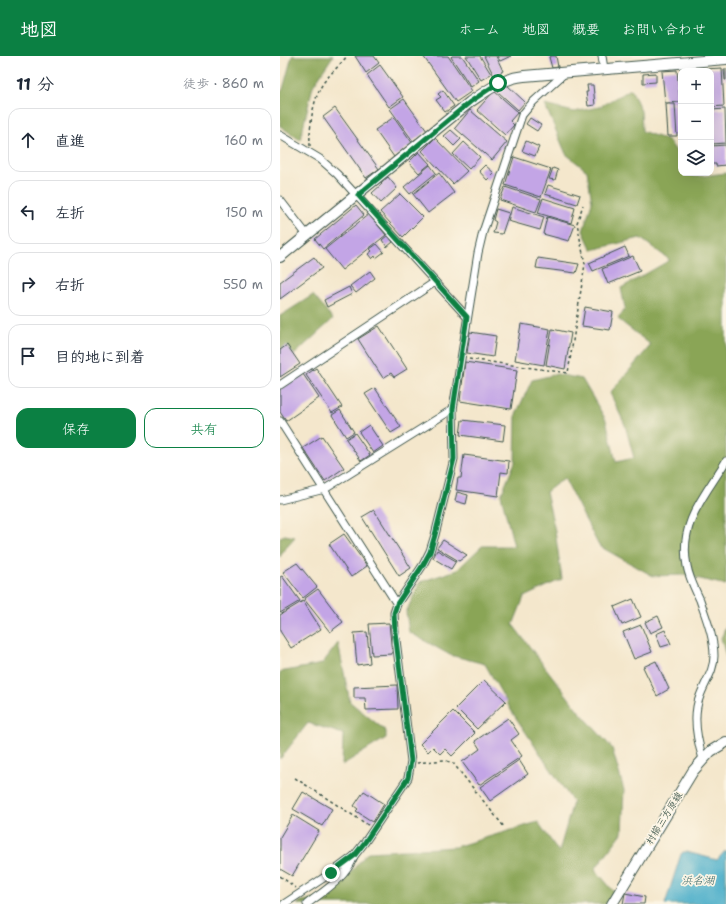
<!DOCTYPE html>
<html lang="ja">
<meta charset="utf-8">
<style>
:root{--surface:#fff;--page:#f2f2f3;--text:#1f2937;--muted:#747a83;--line:#e0e1e3;--accent:#0b8043}
body{margin:0;font-family:"Shantell Sans","Klee One",sans-serif;background:var(--page);color:var(--text)}
.controls{position:absolute;right:12px;top:12px;display:grid;overflow:hidden;border-radius:8px;box-shadow:0 4px 16px #0002}
.controls button{width:36px;height:36px;display:grid;place-items:center;padding:0;border:0;border-bottom:1px solid var(--line);background:var(--surface);color:var(--text);font:20px sans-serif}
.stop{position:absolute;width:12px;height:12px;margin:-9px;border:3px solid #0b8043;border-radius:50%;background:#fff}
.stop.end{background:#0b8043;border-color:#fff;box-shadow:0 1px 4px #0008}
.list{margin:0;padding:0;list-style:none}
h2{display:flex;justify-content:space-between;align-items:center;height:52px;margin:0;padding:0 16px;font-size:17px}
h2 small{font-size:13px;font-weight:400;color:var(--muted)}
.list li{display:grid;grid-template-columns:26px 1fr auto;gap:12px;align-items:center;box-sizing:border-box;height:64px;margin:0 8px 8px;padding:0 8px;border:1px solid var(--line);border-radius:12px}
.list b{display:block;font-size:15px;white-space:nowrap}
.list em{font-size:13px;font-style:normal;color:var(--muted)}
.actions{display:flex;gap:8px;padding:12px 16px}
.actions a{flex:1;padding:9px 0;border:1px solid var(--accent);border-radius:12px;text-align:center;font-size:14px;color:var(--accent)}
.actions .main{background:var(--accent);color:#fff}
.icon{flex:none;width:22px;height:22px;fill:none;stroke:currentColor;stroke-width:2;stroke-linecap:round;stroke-linejoin:round}
.map{position:relative;flex:none;width:446px;height:848px;overflow:hidden}
header{display:flex;align-items:center;gap:24px;box-sizing:border-box;height:56px;padding:0 20px;background:var(--accent);color:#fff}
header strong{font-size:19px}
nav{display:flex;gap:22px;margin-inline-start:auto;font-size:14px}
main{display:flex}
aside{flex:1;background:var(--surface)}
.map>svg:first-child{display:block}
.forest{fill:#8aa557;stroke:#547146}
.water{fill:#4bafca;stroke:#35767f}
.building{fill:#c3a5e6}
.lines{fill:none;stroke-linecap:round;stroke-linejoin:round}
.street-casing{stroke:#3f564b;stroke-width:9}
.secondary-casing{stroke:#3f564b;stroke-width:12}
.path{stroke:#3f564b;stroke-width:1.5;stroke-dasharray:3 3;stroke-linecap:butt}
.street{stroke:#fff;stroke-width:7}
.secondary{stroke:#fff;stroke-width:10}
.route{stroke:#0b8043;stroke-width:5}
.labels{text-anchor:middle;dominant-baseline:central;stroke-width:3.5;stroke-linejoin:round;paint-order:stroke}
.street-label{font-size:10px;fill:#1f3d34;stroke:#fcf5e5}
.water-label{font-size:11px;font-style:italic;fill:#2c5f61;stroke:#fcf5e5}
</style>
<header>
<strong>地図</strong>
<nav><a>ホーム</a><a>地図</a><a>概要</a><a>お問い合わせ</a></nav>
</header>
<main>
<aside>
<h2>11 分<small>徒歩 · 860 m</small></h2>
<ul class="list">
<li><svg class="icon" aria-label="ahead" viewBox="0 0 24 24"><path d="M12 20V5M6 11l6-6 6 6"/></svg><div><b>直進</b></div><em>160 m</em></li>
<li><svg class="icon" aria-label="left" viewBox="0 0 24 24"><path d="M17 20v-9H6M10 6l-5 5 5 5"/></svg><div><b>左折</b></div><em>150 m</em></li>
<li><svg class="icon" aria-label="right" viewBox="0 0 24 24"><path d="M7 20v-9h11M14 6l5 5-5 5"/></svg><div><b>右折</b></div><em>550 m</em></li>
<li><svg class="icon" aria-label="arrive" viewBox="0 0 24 24"><path d="M6 21V4h12l-3 4 3 4H6"/></svg><div><b>目的地に到着</b></div></li>
</ul>
<div class="actions"><a class="main">保存</a><a>共有</a></div>
</aside>
<div class="map">
<svg width="446" height="848" viewBox="0 0 446 848">
<rect width="100%" height="100%" fill="#fcf5e5"/>
<filter id="ink" filterUnits="userSpaceOnUse"><feTurbulence type="fractalNoise" baseFrequency=".025" numOctaves="2"/><feDisplacementMap in="SourceGraphic" scale="8" xChannelSelector="R" yChannelSelector="G"/><feConvolveMatrix kernelMatrix="1 2 1 2 8 2 1 2 1" color-interpolation-filters="sRGB"/></filter>
<filter id="wash" filterUnits="userSpaceOnUse"><feTurbulence type="fractalNoise" baseFrequency=".012" numOctaves="4" result="noise"/><feDisplacementMap in="SourceGraphic" scale="16" xChannelSelector="R" yChannelSelector="G"/><feGaussianBlur stdDeviation="0.9" result="paint"/><feColorMatrix in="noise" values="0 0 0 0 0 0 0 0 0 0 0 0 0 0 0 0 0 1.4 0 .05"/><feComposite in="paint" operator="in"/></filter>
<g filter="url(#wash)">
<rect width="100%" height="100%" fill="#f4e7cc"/>
<g class="forest">
<path d="M12,0H53L33,30L20,84L0,70V37L3,33Z"/>
<path d="M351,33L361,55L362,75L389,85L401,102V117H411L414,121L446,117V529L403,519L373,520L319,490L284,422L266,436L275,475L282,523L244,541L233,569L298,654L332,692L344,734L342,777L315,813L334,836L326,848H17L21,845L49,841L88,796L175,791L258,766L279,796L293,746L232,656L205,608L170,599L129,576L126,556L140,526L177,514L202,490H234L221,439L235,406L236,358L252,324L277,318L302,323L326,364L336,406L354,402L345,369L330,337L371,289L338,263L345,252L341,232L390,204L360,182L312,194L303,175L312,146L307,115L286,98L265,49L294,56L319,51Z"/>
<path d="M33,239L53,263L0,312V260Z"/>
<path d="M5,479L15,481L5,492L0,501V481Z"/>
<path d="M446,571V601L441,582Z"/>
<path d="M58,587L70,646L106,675V682L62,709L63,678L28,667L0,703V616L42,608Z"/>
</g>
<path class="water" d="M446,794V848H385L401,798L403,796H407L437,804Z"/>
<g id="blocks">
<g class="building">
<path d="M75,0H94L99,7L86,17Z"/>
<path d="M143,0H168L192,35L176,46Z"/>
<path d="M172,0H182L199,25L191,31L171,1Z"/>
<path d="M186,0H200L211,18L201,24Z"/>
<path d="M204,0H216L223,15L214,20Z"/>
<path d="M217,0H231L220,5Z"/>
<path d="M272,0H276L278,11L272,12L269,1Z"/>
<path d="M100,9L123,41L109,51L87,19Z"/>
<path d="M442,12L444,50L431,51V15H422V13Z"/>
<rect x="404" y="13" width="13" height="2"/>
<path d="M444,13H446V24H445Z"/>
<path d="M397,14L400,46L385,47L382,15Z"/>
<path d="M376,17V26L363,27V18Z"/>
<path d="M226,28L245,46L238,54L217,35L220,31L222,32Z"/>
<path d="M307,29H313L315,49L308,50L306,36H308Z"/>
<path d="M163,34L174,50L165,56L156,44L161,41L158,38Z"/>
<path d="M214,35L238,56L230,65L234,69L225,79L197,54Z"/>
<path d="M124,43L147,75L133,85L110,53Z"/>
<path d="M386,48H395L397,80H388Z"/>
<path d="M55,52L99,113L86,122L43,61Z"/>
<path d="M445,53L446,87L431,88V54Z"/>
<path d="M190,54L227,86L212,104L175,72Z"/>
<path d="M114,61L133,88L114,101L95,74Z"/>
<path d="M250,62L261,69L257,75L246,68Z"/>
<path d="M171,74L181,83L174,90L164,80Z"/>
<path d="M155,82L187,115L173,128L142,95Z"/>
<path d="M246,85L259,91L255,100L242,95Z"/>
<path d="M184,86L200,101L189,113L173,98Z"/>
<path d="M446,89V109L436,110V108H431V90Z"/>
<path d="M139,96L150,108L139,117L129,106Z"/>
<path d="M234,101L271,113L261,141L225,129Z"/>
<path d="M150,109L156,117L130,138L124,131Z"/>
<path d="M205,109L214,117L207,124L199,115Z"/>
<path d="M273,112L278,114L275,124L269,123Z"/>
<path d="M159,117L174,137L148,157L133,138Z"/>
<path d="M108,121L117,132L101,147L92,137L102,128L101,127Z"/>
<path d="M268,129L300,139L297,148L265,138Z"/>
<path d="M225,131L261,143L256,156L220,144Z"/>
<path d="M120,138L143,161L123,181L100,156Z"/>
<path d="M263,142L295,152L291,167L258,157Z"/>
<path d="M76,149L84,159L43,193L35,183Z"/>
<path d="M232,151L264,161L260,174L228,165Z"/>
<path d="M216,153L229,157L222,178L213,177L216,166L213,164Z"/>
<path d="M89,158L106,179L62,214L45,193Z"/>
<path d="M267,161L295,169L289,185L263,178Z"/>
<path d="M108,179L113,186L107,191L102,184Z"/>
<path d="M97,188L104,196L96,202L95,200L92,203L88,198L92,195L90,193Z"/>
<path d="M345,191L349,200L313,215L309,207Z"/>
<path d="M353,200L360,215L328,228L322,213Z"/>
<path d="M34,201L42,212L0,243V226Z"/>
<path d="M258,202L299,208L296,217L256,212Z"/>
<path d="M90,215L95,222L76,237L70,230Z"/>
<path d="M69,231L72,238L47,251L44,244Z"/>
<path d="M305,251L333,256L330,274L302,270Z"/>
<path d="M241,268L270,273L264,309L235,304Z"/>
<path d="M99,270L127,313L114,321L111,317L103,322L78,283Z"/>
<path d="M272,273L291,277L285,313L266,309Z"/>
<path d="M190,276L216,280L213,301L187,297Z"/>
<path d="M7,289L20,308L0,321V294Z"/>
<path d="M185,306L237,314L231,353L180,345Z"/>
<path d="M36,312L62,351L52,357L26,319Z"/>
<path d="M23,318L39,342L6,365L0,356V333Z"/>
<path d="M95,332L121,371L111,377L85,338Z"/>
<path d="M60,354L74,376L66,381L52,359Z"/>
<path d="M182,364L225,369L223,385L180,379Z"/>
<path d="M89,369L103,390L93,397L79,376Z"/>
<path d="M75,377L90,399L81,405L66,383Z"/>
<path d="M42,380L64,412L45,425L23,392Z"/>
<path d="M184,399L229,405L228,417L221,416L218,440L176,434L178,422H181Z"/>
<path d="M177,436L188,439L186,448L175,445Z"/>
<path d="M94,454L131,512L119,520L82,461Z"/>
<path d="M64,478L87,510L71,521L49,488Z"/>
<path d="M163,484L187,499L179,505L157,492Z"/>
<path d="M157,494L176,505L171,513L153,502Z"/>
<path d="M17,507L37,531L23,542L3,516Z"/>
<path d="M2,520L20,545L0,557V521Z"/>
<path d="M38,533L63,566L50,576L24,543Z"/>
<path d="M353,543L361,561L342,569L334,551Z"/>
<path d="M23,545L41,573L11,592L0,575V559Z"/>
<path d="M378,560L383,571L370,577L365,566Z"/>
<path d="M109,567L112,598L92,599L89,568Z"/>
<path d="M361,569L372,596L354,603L343,576Z"/>
<path d="M385,574L391,588L381,591L376,578Z"/>
<path d="M87,576L90,607L77,609L74,577Z"/>
<path d="M376,605L389,633L377,640L363,611Z"/>
<path d="M204,624L226,645L197,673L176,652Z"/>
<path d="M117,629L118,653L86,654L85,642H74V631Z"/>
<path d="M173,655L195,677L172,700L165,693L160,698L153,691L148,696L140,688Z"/>
<path d="M228,662L239,678L231,684L242,700L199,729L182,706L200,693L195,685Z"/>
<path d="M239,704L248,718L210,745L200,731Z"/>
<path d="M84,735L104,748L93,766L76,755L78,753L74,750Z"/>
<path d="M23,736L52,753L42,770L13,753Z"/>
<path d="M13,759L39,775L12,820L0,813V781Z"/>
<path d="M345,837L365,841L364,848H343Z"/>
</g>
</g>
</g>
<g filter="url(#ink)">
<use href="#blocks" fill-opacity="0" stroke="#3f564b" stroke-width="1"/>
<g class="lines">
<g class="street-casing">
<g id="street">
<path d="M322,0L324,13"/>
<path d="M0,79L40,103L57,118L187,261"/>
<path d="M0,144L27,179"/>
<path d="M0,329L155,226"/>
<path d="M0,365L117,548"/>
<path d="M0,444L45,433L173,353"/>
<path d="M423,703C417,684 412,660 420,640C425,626 434,615 434,600C434,581 426,562 420,544C415,533 409,522 407,510C398,467 426,438 446,405"/>
<path d="M4,848L51,817L74,800L85,786L128,722L131,705L115,576L114,557L117,548L143,509L150,495L155,479L174,403L173,353L198,197L203,176L242,59L253,46L286,16"/>
<path d="M27,848C45,834 66,822 74,800"/>
</g>
</g>
<g class="secondary-casing">
<g id="secondary">
<path d="M0,201L190,46C208,34 223,22 244,20L446,3"/>
<path d="M332,848L413,715L431,695L446,686"/>
</g>
</g>
<g class="path">
<path d="M30,90C29,71 33,41 44,26C51,17 60,9 67,0"/>
<path d="M189,303L288,317L305,208L297,167L303,149"/>
<path d="M137,707L164,704L173,707L225,772"/>
<path d="M15,722L88,769"/>
<path d="M0,820L16,832"/>
</g>
<use href="#street" class="street"/>
<use href="#secondary" class="secondary"/>
</g>
</g>
<g class="lines" filter="url(#ink)">
<path class="route" d="M51,817L74,800L85,786L128,722L131,705L115,576L114,557L117,548L143,509L150,496L155,479L174,403L173,353L187,261L78,139L190,46L218,27"/>
</g>
<g class="labels">
<g class="street-label">
<text transform="translate(384 762) rotate(-58)">村櫛三方原線</text>
</g>
<g class="water-label">
<text x="418" y="824">浜名湖</text>
</g>
</g>
</svg>
<div class="controls">
<button>+</button>
<button>−</button>
<button><svg class="icon" aria-label="layers" viewBox="0 0 24 24"><path d="M12 4l9 5-9 5-9-5zM3 14l9 5 9-5"/></svg></button>
</div>
<div class="stop" style="left:218px;top:27px"></div>
<div class="stop end" style="left:51px;top:817px"></div>
</div>
</main>
